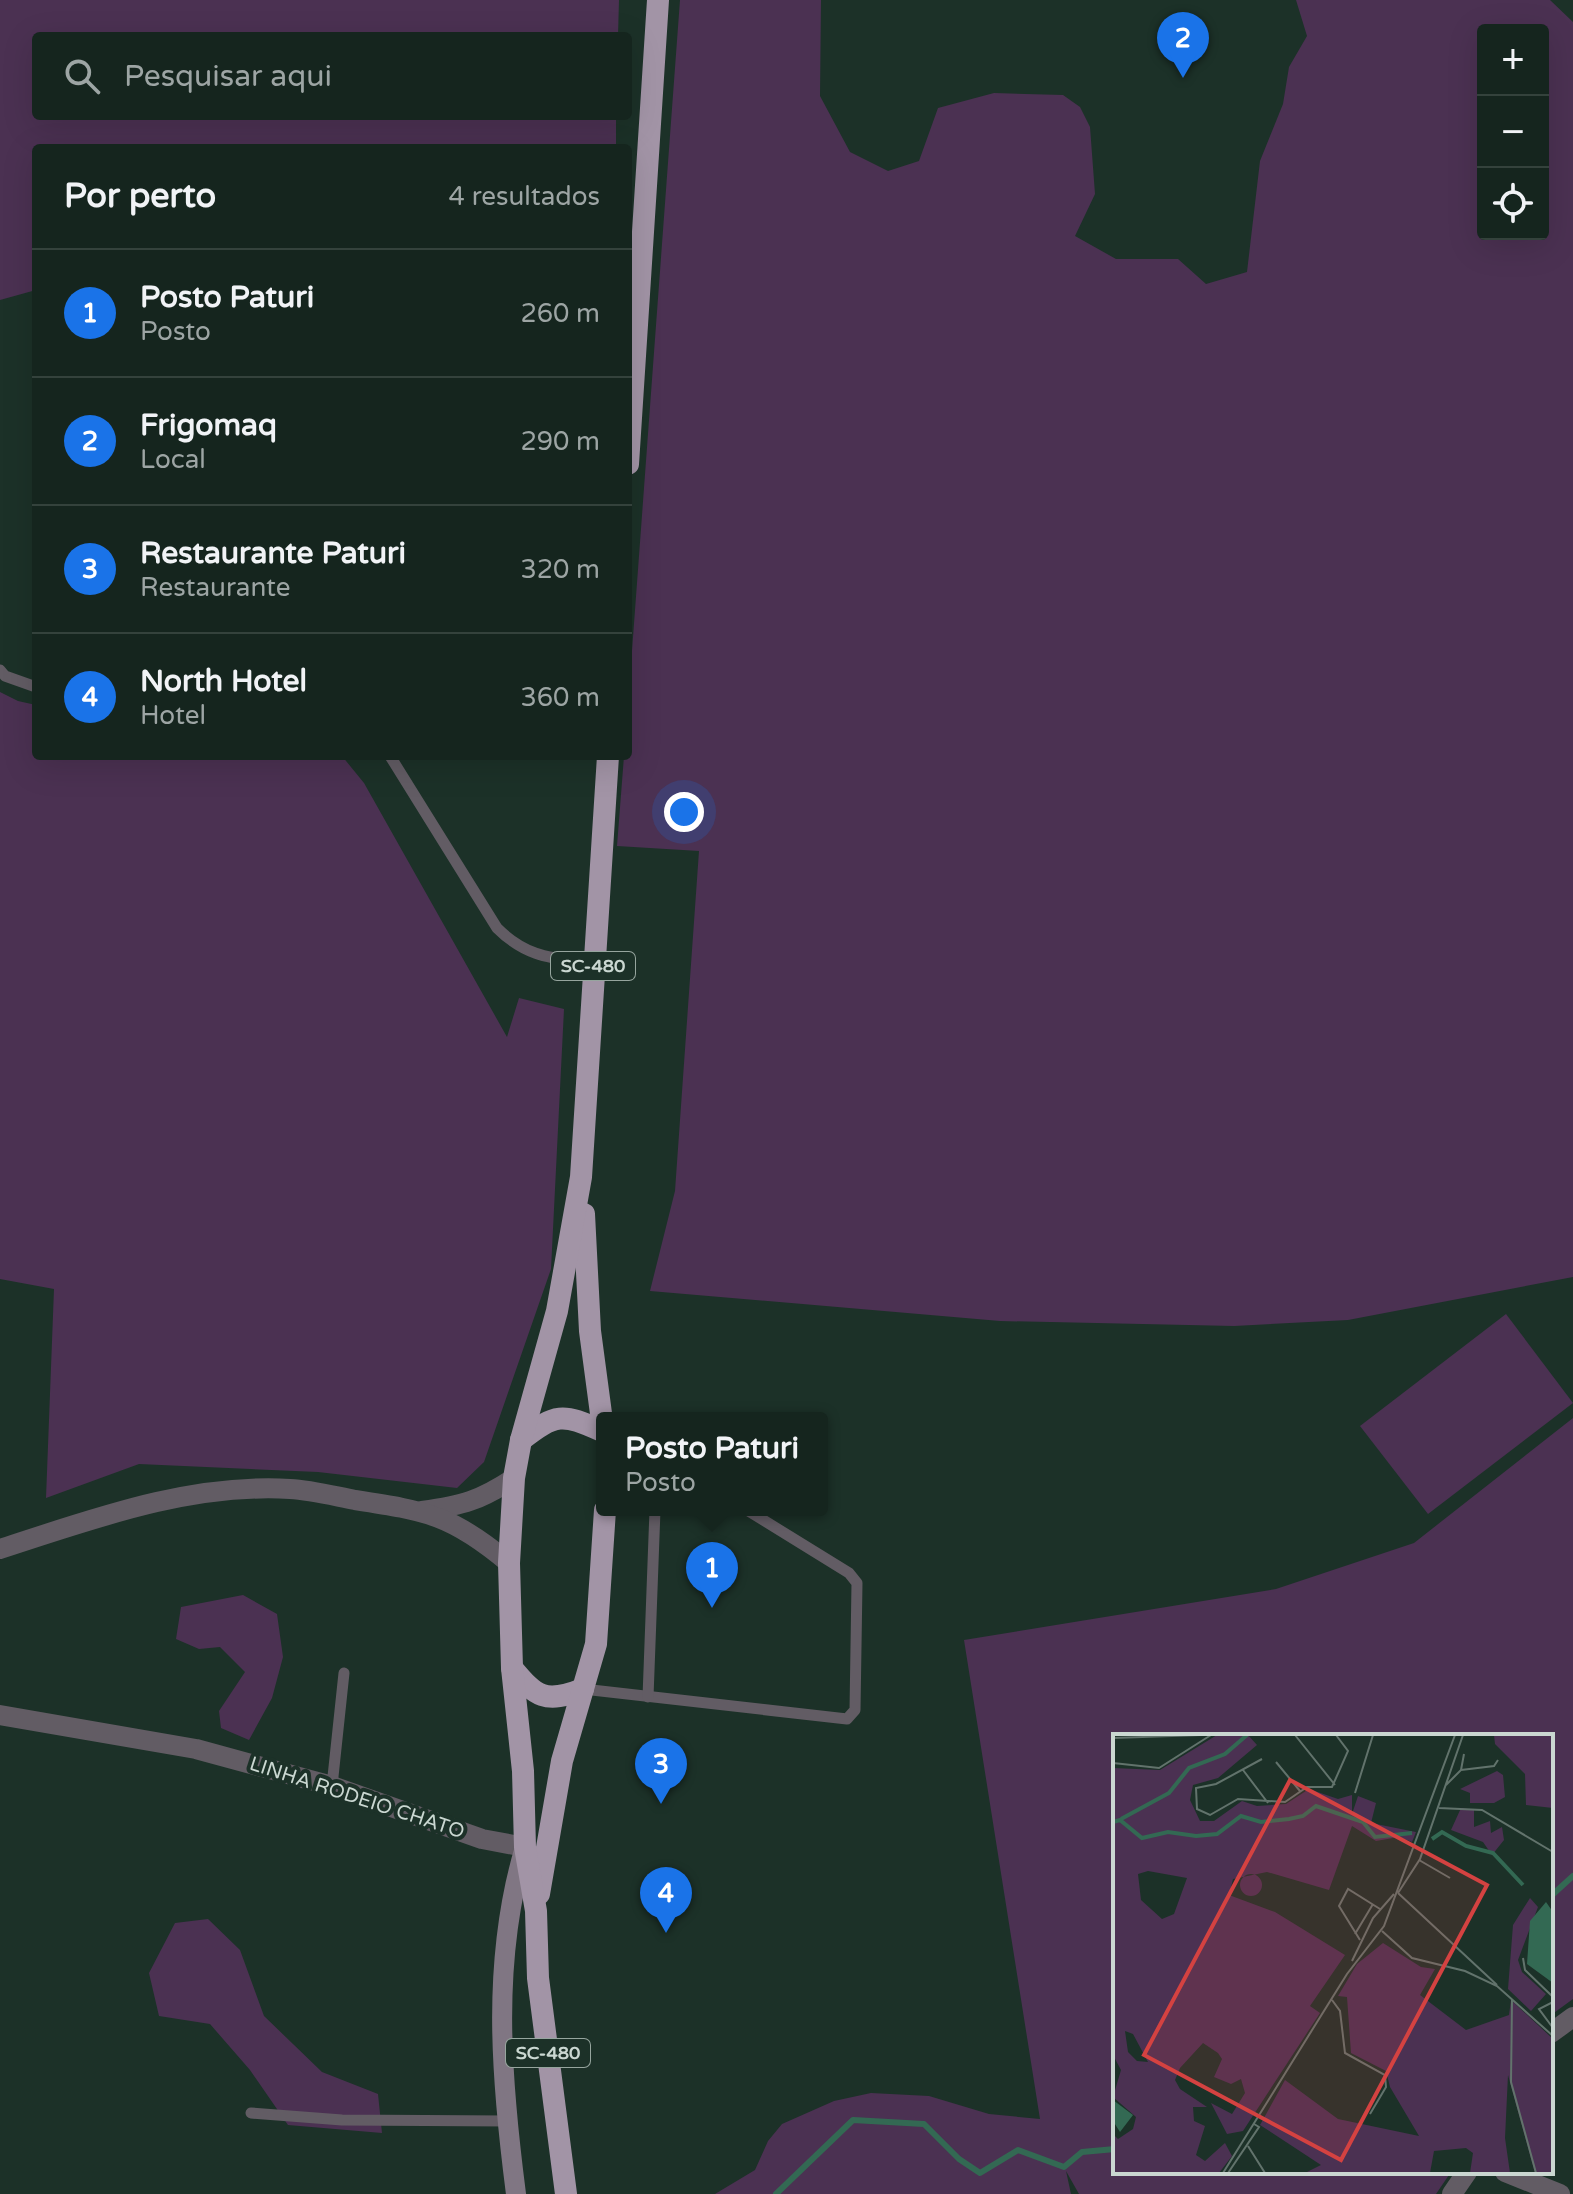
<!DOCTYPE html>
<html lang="pt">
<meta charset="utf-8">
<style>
:root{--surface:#15251e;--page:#22312b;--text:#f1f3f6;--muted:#9da5a4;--line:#34423c;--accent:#1a73e8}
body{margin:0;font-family:"Varela Round",sans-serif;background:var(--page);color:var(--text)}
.controls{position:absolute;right:24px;top:24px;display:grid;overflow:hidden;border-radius:8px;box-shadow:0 8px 32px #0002}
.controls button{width:72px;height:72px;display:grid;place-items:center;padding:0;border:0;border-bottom:2px solid var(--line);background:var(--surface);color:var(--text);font:40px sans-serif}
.you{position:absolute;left:684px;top:812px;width:28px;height:28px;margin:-20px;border:6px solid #fff;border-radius:50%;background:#1a73e8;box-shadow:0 0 0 12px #1a73e833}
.badge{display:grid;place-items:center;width:52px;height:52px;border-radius:50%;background:var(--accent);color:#fff;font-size:26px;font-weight:700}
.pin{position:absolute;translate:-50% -66px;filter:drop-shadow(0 2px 4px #0008)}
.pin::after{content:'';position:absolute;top:42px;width:28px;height:24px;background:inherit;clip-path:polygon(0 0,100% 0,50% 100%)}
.popup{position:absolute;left:596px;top:1412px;width:232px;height:104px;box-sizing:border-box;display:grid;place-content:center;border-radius:8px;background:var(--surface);filter:drop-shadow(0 2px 6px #0005);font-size:26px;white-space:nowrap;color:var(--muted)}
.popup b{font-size:30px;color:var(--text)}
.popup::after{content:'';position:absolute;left:50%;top:100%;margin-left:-16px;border:16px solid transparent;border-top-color:var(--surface)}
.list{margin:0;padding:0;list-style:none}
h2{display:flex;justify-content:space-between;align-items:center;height:104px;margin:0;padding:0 32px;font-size:34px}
h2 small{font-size:26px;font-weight:400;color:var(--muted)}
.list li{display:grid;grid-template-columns:52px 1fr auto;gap:24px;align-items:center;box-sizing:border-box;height:128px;padding:0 32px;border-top:2px solid var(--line)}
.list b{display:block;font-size:30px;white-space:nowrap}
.list p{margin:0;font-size:26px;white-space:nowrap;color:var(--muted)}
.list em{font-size:26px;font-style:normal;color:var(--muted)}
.icon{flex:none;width:44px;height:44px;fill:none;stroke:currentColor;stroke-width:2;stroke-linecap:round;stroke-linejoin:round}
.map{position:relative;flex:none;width:1573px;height:2194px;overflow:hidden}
.search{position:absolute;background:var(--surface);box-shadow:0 8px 32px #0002;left:32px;top:32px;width:600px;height:88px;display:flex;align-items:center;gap:20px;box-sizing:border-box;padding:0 28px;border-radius:8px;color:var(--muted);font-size:30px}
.panel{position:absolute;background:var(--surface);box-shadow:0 8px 32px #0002;left:32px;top:144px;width:600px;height:616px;border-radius:8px}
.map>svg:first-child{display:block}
.green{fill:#4b3152;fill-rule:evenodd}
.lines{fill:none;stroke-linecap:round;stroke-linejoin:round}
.stream{stroke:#336953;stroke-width:6}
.service{stroke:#625c64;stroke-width:11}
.minor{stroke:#625c64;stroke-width:20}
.tertiary{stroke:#625c64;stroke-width:20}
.secondary{stroke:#807683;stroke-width:20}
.trunk{stroke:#a294a6;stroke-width:22}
.labels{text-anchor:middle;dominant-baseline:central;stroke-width:8;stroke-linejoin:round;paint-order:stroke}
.shield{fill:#1c3128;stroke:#96a59e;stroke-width:2}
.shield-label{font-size:18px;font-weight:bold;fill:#cad7d1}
.street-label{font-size:20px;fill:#cad7d1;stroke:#1c3128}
.inset-river{fill:none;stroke:#336953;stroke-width:4}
.inset-road{fill:none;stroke:#62736c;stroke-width:2}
.view{fill:#d44241;fill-opacity:0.15;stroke:#d44241;stroke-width:4}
.inset-edge{fill:none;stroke:#cad7d1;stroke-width:4}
</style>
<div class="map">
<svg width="1573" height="2194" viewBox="0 0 1573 2194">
<rect width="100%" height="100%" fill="#1c3128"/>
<g class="green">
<path d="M0,0H619L618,36H36V116H616V148H36V290L0,300Z"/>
<path d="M680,0H821L820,96L850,152L888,171L919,161L938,108L994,93L1063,95L1080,107L1090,127L1095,194L1075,236L1116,259H1178L1206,284L1247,272L1260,161L1283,104L1289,67L1307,36L1296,0H1550L1573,22V1277L1348,1320L1234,1326L1000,1321L650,1291L675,1191L699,851L617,846L624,756H628V705ZM1483,30H1543V234H1483Z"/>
<path d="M0,692L18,701L36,705V756H342L364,783L507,1037L519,998L564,1009L551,1269L484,1462L457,1488L318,1472L139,1464L46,1498L54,1289L0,1279Z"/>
<path d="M1506,1314L1573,1403L1428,1514L1360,1426Z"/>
<path d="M1573,1418V1999L1551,2015V1736H1115V2172H1451L1436,2194H1079L1066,2171L1071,2194H715L755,2170L768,2141L782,2124L834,2101L871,2093L929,2096L989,2114L1040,2119L964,1640L1276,1589L1414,1543Z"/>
<path d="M243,1595L277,1614L283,1657L272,1698L249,1740L221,1728L219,1711L245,1672L220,1647L199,1649L176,1639L181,1607Z"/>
<path d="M208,1919L240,1950L264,2016L322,2072L378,2094L382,2133L288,2125L250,2070L210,2024L159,2016L149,1973L175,1923Z"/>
</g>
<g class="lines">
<g class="stream">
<path d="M1551,1896L1573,1876"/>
<path d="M776,2194L853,2120L924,2124L959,2159L980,2173L1018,2150L1064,2167L1082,2152L1115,2149"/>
</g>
<g class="service">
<path d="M0,670L5,676L36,687"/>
<path d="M390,756L497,928C527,958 553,958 593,964"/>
<path d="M583,1689L847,1719L855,1710L857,1583L849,1573L747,1510"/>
<path d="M648,1697L655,1510"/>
<path d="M332,1786L344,1673"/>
<path d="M251,2113L342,2120L507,2121"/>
</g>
<g class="minor">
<path d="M0,1715L196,1749L332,1786L482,1839L525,1847"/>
<path d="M1551,2033L1573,2017"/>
<path d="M1505,2172L1560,2194"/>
<path d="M1452,2194L1467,2172"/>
</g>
<g class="tertiary">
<path d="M422,1511C463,1505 479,1501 514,1478"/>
<path d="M0,1549C93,1519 190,1483 290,1489C311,1490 334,1496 355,1500C427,1511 452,1515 509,1563"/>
</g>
<path class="secondary" d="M516,2194C501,2078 491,1961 525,1847"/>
<g class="trunk">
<path d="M628,464L658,0"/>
<path d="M584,1214L590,1331L602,1421"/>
<path d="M521,1440C556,1413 562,1413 602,1431"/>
<path d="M512,1668C536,1697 545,1704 583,1689"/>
<path d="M539,1894L562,1761L596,1644L605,1510"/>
<path d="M566,2194L538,1978L536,1911L525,1847L523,1771L512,1668L509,1563L514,1478L521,1440L557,1311L581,1177L608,756"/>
</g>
</g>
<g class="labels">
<g class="shield">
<rect x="551" y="952" width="84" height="28" rx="6"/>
<rect x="506" y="2039" width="84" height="28" rx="6"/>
</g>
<g class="shield-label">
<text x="593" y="966">SC-480</text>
<text x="548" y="2053">SC-480</text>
</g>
<g class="street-label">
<text transform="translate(357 1798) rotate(18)">LINHA RODEIO CHATO</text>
</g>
</g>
<g transform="translate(1113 1734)">
<rect width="440" height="440" fill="#1c3128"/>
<path d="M104,1H135L144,11L105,44L80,51L77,66L87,87H101L129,67L144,72L173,70L196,55L225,65L239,61V80L245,62L263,69L258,89L303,98L299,108L286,103L263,107L239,92L216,156L154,138L120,145L116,161L162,178L232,221L197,272L207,279L130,397L114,400L98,369L119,380L132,359L128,345L118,350L101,343L109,325L105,319L90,309L67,334L62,346L67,355L94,373H80L81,387L92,392L83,421L92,427L112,409L119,422L106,439H0V400L5,405L20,395L23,383L0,363L8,336L0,321V34L47,36ZM35,137L74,144L61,180L49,185L28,166L25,140ZM12,297L20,300L35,328L24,327L15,318ZM381,1H440V74L413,71L412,40L382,10ZM384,37L390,41L392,63L381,69H357V59L347,55ZM348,74L361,76V93L377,87L378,99L389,93L391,106L379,121L370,108L338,96ZM127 151a11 11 0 1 1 22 0a11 11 0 1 1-22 0ZM417,164L425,173L405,226L409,238L433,260L418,277L395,255L400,191ZM270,209L308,233L322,235L307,261L353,296L396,281L398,266L440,305V439H422L395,341L392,404L397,439H357L360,419L353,414L321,417L317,439H192L208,431L147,391L172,346L225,385L306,402L277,353L273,337L238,319L234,263L225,262L244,230Z" fill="#4b3152" fill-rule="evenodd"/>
<path d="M433,168L440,178V249L414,230L417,187ZM0,366L20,381L7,398L0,387Z" fill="#336953"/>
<path class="inset-river" d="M8,85L56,59L76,34L112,20L134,1M0,88L7,86L29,104L55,98L83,102L104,100L128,82L148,88L176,85L190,82L203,72L250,88L262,103L299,99M319,105L329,98L353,112L380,119L410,151"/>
<path class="inset-road" d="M182,1L222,51M0,4L89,1M149,25L103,50L83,54L84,75L97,81L125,65L172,68L194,53H219L235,17L223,1M163,28L187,57M0,29L46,34L98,1M130,36L155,69M348,36L381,32L385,26M333,51L348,36L351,20M242,59L260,1M326,74L369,76L440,118M306,126L337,144M285,159L384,251M285,159L307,125L350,1M269,197L299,224L352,237L384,252L440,302M242,200L260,170M247,206L226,172L235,155L267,175M410,224L412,236L440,263M239,227L260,184L281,160M219,266L227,277L232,319L272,341L273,353L257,380M399,266L398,348L423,439M440,268L426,275L440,294M135,412L152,439M110,439L234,240L271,192L342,1M115,439L146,393L141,390"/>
<path class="view" d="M177,46L374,151L228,426L31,321Z"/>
<rect width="440" height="440" class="inset-edge"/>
</g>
</svg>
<div class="controls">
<button>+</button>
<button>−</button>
<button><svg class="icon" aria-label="locate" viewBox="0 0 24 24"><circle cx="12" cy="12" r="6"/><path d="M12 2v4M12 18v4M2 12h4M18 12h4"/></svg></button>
</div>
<div class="you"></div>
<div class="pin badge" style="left:712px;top:1608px">1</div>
<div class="popup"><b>Posto Paturi</b>Posto</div>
<div class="pin badge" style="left:1183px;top:78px">2</div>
<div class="pin badge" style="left:661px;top:1804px">3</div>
<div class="pin badge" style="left:666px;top:1933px">4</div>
<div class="search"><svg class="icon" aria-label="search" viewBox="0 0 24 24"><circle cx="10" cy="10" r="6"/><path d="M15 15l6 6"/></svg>Pesquisar aqui</div>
<section class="panel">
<h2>Por perto<small>4 resultados</small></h2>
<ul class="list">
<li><span class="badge">1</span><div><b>Posto Paturi</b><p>Posto</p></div><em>260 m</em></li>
<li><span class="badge">2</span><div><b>Frigomaq</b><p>Local</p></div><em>290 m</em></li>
<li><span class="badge">3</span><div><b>Restaurante Paturi</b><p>Restaurante</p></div><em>320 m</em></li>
<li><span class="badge">4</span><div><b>North Hotel</b><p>Hotel</p></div><em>360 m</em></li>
</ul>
</section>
</div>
